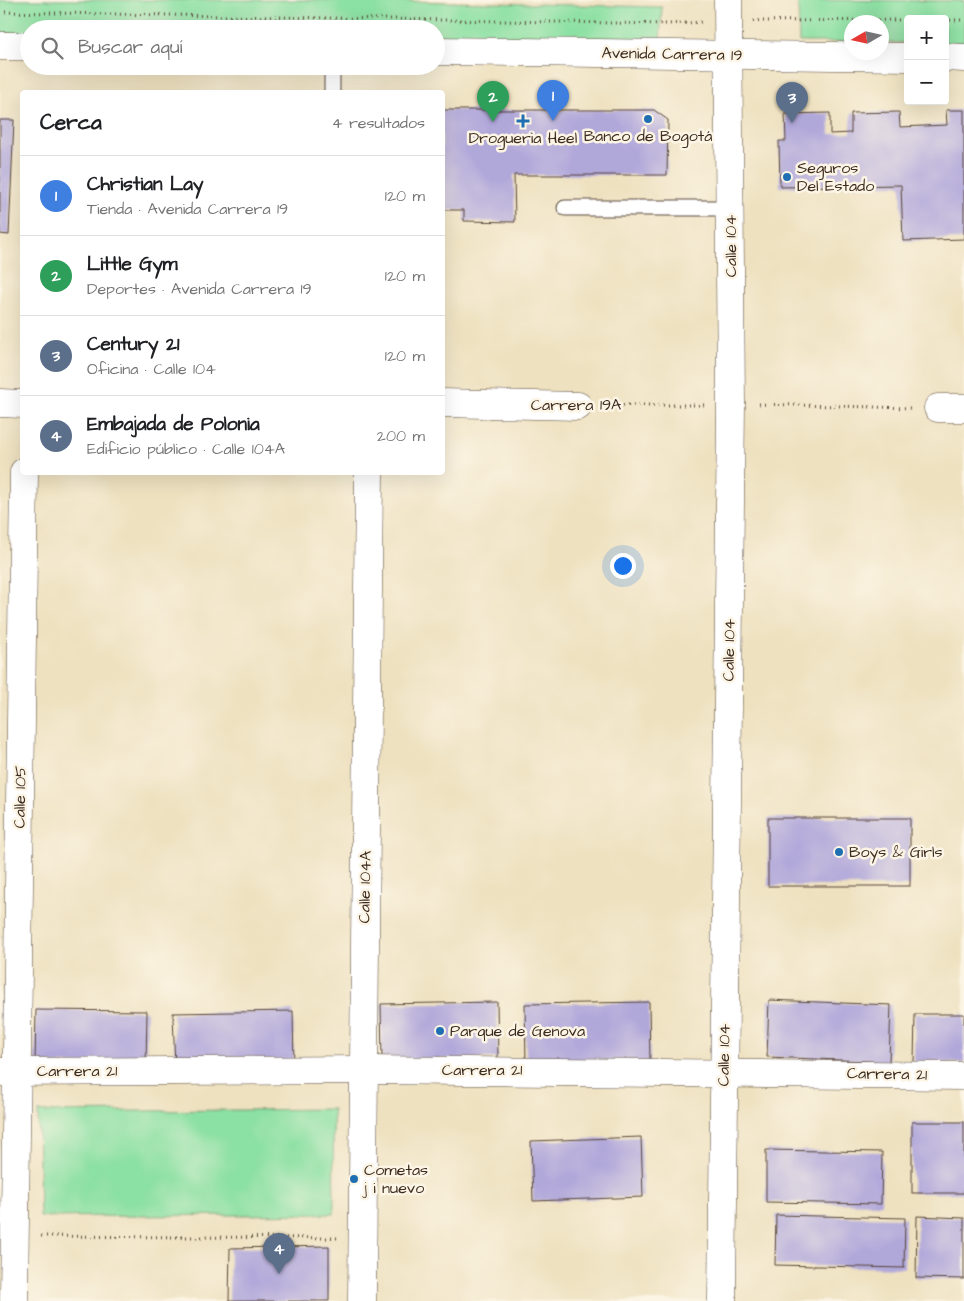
<!DOCTYPE html>
<html lang="es">
<meta charset="utf-8">
<style>
:root{--surface:#fff;--page:#f6f6f6;--text:#202124;--muted:#757577;--line:#e0e0e0;--accent:#1f6fb2}
body{margin:0;font-family:"Architects Daughter",sans-serif;background:var(--page);color:var(--text)}
.controls{position:absolute;right:15px;top:15px;display:grid;overflow:hidden;border-radius:5px;box-shadow:0 5px 20px #0002}
.controls button{width:45px;height:45px;display:grid;place-items:center;padding:0;border:0;border-bottom:1px solid var(--line);background:var(--surface);color:var(--text);font:25px sans-serif}
.compass{position:absolute;left:844px;top:15px;width:45px;height:45px;border-radius:50%;background:var(--surface);box-shadow:0 5px 20px #0002;rotate:261deg}
.you{position:absolute;left:622px;top:565px;width:18px;height:18px;margin:-12px;border:4px solid #fff;border-radius:50%;background:#1a73e8;box-shadow:0 0 0 8px #1a73e833}
.badge{display:grid;place-items:center;width:32px;height:32px;border-radius:50%;background:var(--accent);color:#fff;font-size:16px;font-weight:700}
.pin{position:absolute;translate:-50% -41px;filter:drop-shadow(0 1px 2px #0008)}
.pin::after{content:'';position:absolute;top:26px;width:18px;height:15px;background:inherit;clip-path:polygon(0 0,100% 0,50% 100%)}
.list{margin:0;padding:0;list-style:none}
h2{display:flex;justify-content:space-between;align-items:center;height:65px;margin:0;padding:0 20px;font-size:21px}
h2 small{font-size:16px;font-weight:400;color:var(--muted)}
.list li{display:grid;grid-template-columns:32px 1fr auto;gap:15px;align-items:center;box-sizing:border-box;height:80px;padding:0 20px;border-top:1px solid var(--line)}
.list b{display:block;font-size:19px;white-space:nowrap}
.list p{margin:0;font-size:16px;white-space:nowrap;color:var(--muted)}
.list em{font-size:16px;font-style:normal;color:var(--muted)}
.icon{flex:none;width:28px;height:28px;fill:none;stroke:currentColor;stroke-width:2;stroke-linecap:round;stroke-linejoin:round}
.map{position:relative;flex:none;width:964px;height:1301px;overflow:hidden}
.search{position:absolute;background:var(--surface);box-shadow:0 5px 20px #0002;left:20px;top:20px;width:425px;height:55px;display:flex;align-items:center;gap:12px;box-sizing:border-box;padding:0 18px;border-radius:28px;color:var(--muted);font-size:19px}
.panel{position:absolute;background:var(--surface);box-shadow:0 5px 20px #0002;left:20px;top:90px;width:425px;height:385px;border-radius:5px}
.map>svg:first-child{display:block}
.green{fill:#8be0a3;stroke:#638560}
.building{fill:#b1a8da}
.lines{fill:none;stroke-linecap:round;stroke-linejoin:round}
.lane-casing{stroke:#564536;stroke-width:17}
.street-casing{stroke:#564536;stroke-width:29}
.secondary-casing{stroke:#564536;stroke-width:29}
.path{stroke:#564536;stroke-width:3;stroke-dasharray:1 4;stroke-linecap:butt}
.lane{stroke:#fff;stroke-width:15}
.street{stroke:#fff;stroke-width:28}
.secondary{stroke:#fff;stroke-width:28}
.poi-dot{fill:#1f6fb2;stroke:#fcf5e5;stroke-width:2}
.labels{text-anchor:middle;dominant-baseline:central;stroke-width:5;stroke-linejoin:round;paint-order:stroke}
.street-label{font-size:16px;fill:#3b2a1e;stroke:#fcf5e5}
.poi-label{font-size:16px;fill:#3b2a1e;stroke:#fcf5e5;text-anchor:start}
</style>
<div class="map">
<svg width="964" height="1301" viewBox="0 0 964 1301">
<rect width="100%" height="100%" fill="#fcf5e5"/>
<filter id="ink" filterUnits="userSpaceOnUse"><feTurbulence type="fractalNoise" baseFrequency=".02" numOctaves="2"/><feDisplacementMap in="SourceGraphic" scale="10" xChannelSelector="R" yChannelSelector="G"/><feConvolveMatrix kernelMatrix="1 2 1 2 8 2 1 2 1" color-interpolation-filters="sRGB"/></filter>
<filter id="wash" filterUnits="userSpaceOnUse"><feTurbulence type="fractalNoise" baseFrequency=".0096" numOctaves="4" result="noise"/><feDisplacementMap in="SourceGraphic" scale="20" xChannelSelector="R" yChannelSelector="G"/><feGaussianBlur stdDeviation="1.12" result="paint"/><feColorMatrix in="noise" values="0 0 0 0 0 0 0 0 0 0 0 0 0 0 0 0 0 1.4 0 .05"/><feComposite in="paint" operator="in"/></filter>
<g filter="url(#wash)">
<rect width="100%" height="100%" fill="#eee1c0"/>
<g class="green">
<path d="M0,0H360L662,7L660,41L436,39V29H29V34L0,33Z"/>
<path d="M798,0L964,1V43H945V19H908V43L882,42V22H852L851,42H799Z"/>
<path d="M333,1109L334,1214L40,1217L38,1112Z"/>
</g>
<g id="blocks">
<g class="building">
<path d="M442,110H654L668,120L667,175H514L515,222L464,221V210H442Z"/>
<path d="M946,110H964V239L903,241L901,185L780,187L779,141H786L785,114L830,113V134L851,133V113L899,112L900,127L947,125Z"/>
<path d="M0,120H14L9,235L0,234Z"/>
<rect x="768" y="818" width="142" height="68"/>
<path d="M769,1000L891,1005L889,1062L767,1057Z"/>
<path d="M497,1002L498,1058L382,1060L381,1004Z"/>
<path d="M649,1002L650,1063L526,1064L525,1004Z"/>
<path d="M36,1010L147,1011L146,1065L35,1064Z"/>
<path d="M293,1011L294,1067L175,1069L173,1013Z"/>
<path d="M915,1014H964V1063L914,1062Z"/>
<rect x="912" y="1122" width="52" height="71"/>
<path d="M641,1137L643,1197L533,1201L531,1141Z"/>
<path d="M766,1150L882,1152L881,1204L766,1202Z"/>
<path d="M776,1215L905,1218L904,1268L775,1265Z"/>
<path d="M917,1216L964,1218V1279L916,1278Z"/>
<path d="M329,1246V1301H229L230,1248Z"/>
</g>
</g>
</g>
<g filter="url(#ink)">
<use href="#blocks" fill-opacity="0" stroke="#564536" stroke-width="1"/>
<g class="lines">
<g class="lane-casing">
<g id="lane">
<path d="M332,92V66"/>
<path d="M565,208H731"/>
</g>
</g>
<g class="street-casing">
<g id="street">
<path d="M0,403L22,404"/>
<path d="M442,403L578,406"/>
<path d="M938,408H964"/>
<path d="M0,1072L363,1070L964,1076"/>
<path d="M14,1301L24,472"/>
<path d="M362,1301L369,472"/>
</g>
</g>
<g class="secondary-casing">
<g id="secondary">
<path d="M0,46H29"/>
<path d="M436,51L908,57"/>
<path d="M945,57L964,58"/>
<path d="M722,1301L731,404L728,0"/>
</g>
</g>
<g class="path">
<path d="M0,12L668,24L702,22"/>
<path d="M945,20H964"/>
<path d="M753,21L908,20"/>
<path d="M759,404L912,408"/>
<path d="M603,405H704"/>
<path d="M41,1236L337,1238"/>
</g>
<use href="#lane" class="lane"/>
<use href="#street" class="street"/>
<use href="#secondary" class="secondary"/>
</g>
</g>
<g class="poi-dot">
<circle cx="648" cy="119" r="5"/>
<path d="M520.5 113.5h5v5h5v5h-5v5h-5v-5h-5v-5h5z"/>
<circle cx="787" cy="177" r="5"/>
<circle cx="839" cy="852" r="5"/>
<circle cx="440" cy="1031" r="5"/>
<circle cx="354" cy="1179" r="5"/>
</g>
<g class="labels">
<g class="street-label">
<text transform="translate(672 54) rotate(1)">Avenida Carrera 19</text>
<text transform="translate(731 246) rotate(-90)">Calle 104</text>
<text x="576" y="405">Carrera 19A</text>
<text transform="translate(729 650) rotate(-89)">Calle 104</text>
<text transform="translate(20 797) rotate(-89)">Calle 105</text>
<text transform="translate(365 887) rotate(-89)">Calle 104A</text>
<text transform="translate(724 1055) rotate(-89)">Calle 104</text>
<text x="482" y="1070">Carrera 21</text>
<text x="77" y="1071">Carrera 21</text>
<text transform="translate(887 1074) rotate(1)">Carrera 21</text>
</g>
<g class="poi-label">
<text x="648" y="136" text-anchor="middle">Banco de Bogotá</text>
<text x="523" y="138" text-anchor="middle">Drogueria Heel</text>
<text x="797" y="168">Seguros<tspan x="797" dy="18">Del Estado</tspan></text>
<text x="849" y="852">Boys &amp; Girls</text>
<text x="450" y="1031">Parque de Genova</text>
<text x="364" y="1170">Cometas<tspan x="364" dy="18">j i nuevo</tspan></text>
</g>
</g>
</svg>
<div class="controls">
<button>+</button>
<button>−</button>
</div>
<svg class="compass" viewBox="-18 -18 36 36"><path d="M0-13l5 13h-10z" fill="#e53935"/><path d="M0 13l5-13h-10z" fill="#757577"/></svg>
<div class="you"></div>
<div class="pin badge" style="left:553px;top:121px;background:#3f7fe0">1</div>
<div class="pin badge" style="left:493px;top:122px;background:#2e9e5b">2</div>
<div class="pin badge" style="left:792px;top:123px;background:#5c6f8a">3</div>
<div class="pin badge" style="left:279px;top:1274px;background:#5c6f8a">4</div>
<div class="search"><svg class="icon" aria-label="search" viewBox="0 0 24 24"><circle cx="10" cy="10" r="6"/><path d="M15 15l6 6"/></svg>Buscar aquí</div>
<section class="panel">
<h2>Cerca<small>4 resultados</small></h2>
<ul class="list">
<li><span class="badge" style="background:#3f7fe0">1</span><div><b>Christian Lay</b><p>Tienda · Avenida Carrera 19</p></div><em>120 m</em></li>
<li><span class="badge" style="background:#2e9e5b">2</span><div><b>Little Gym</b><p>Deportes · Avenida Carrera 19</p></div><em>120 m</em></li>
<li><span class="badge" style="background:#5c6f8a">3</span><div><b>Century 21</b><p>Oficina · Calle 104</p></div><em>120 m</em></li>
<li><span class="badge" style="background:#5c6f8a">4</span><div><b>Embajada de Polonia</b><p>Edificio público · Calle 104A</p></div><em>200 m</em></li>
</ul>
</section>
</div>
